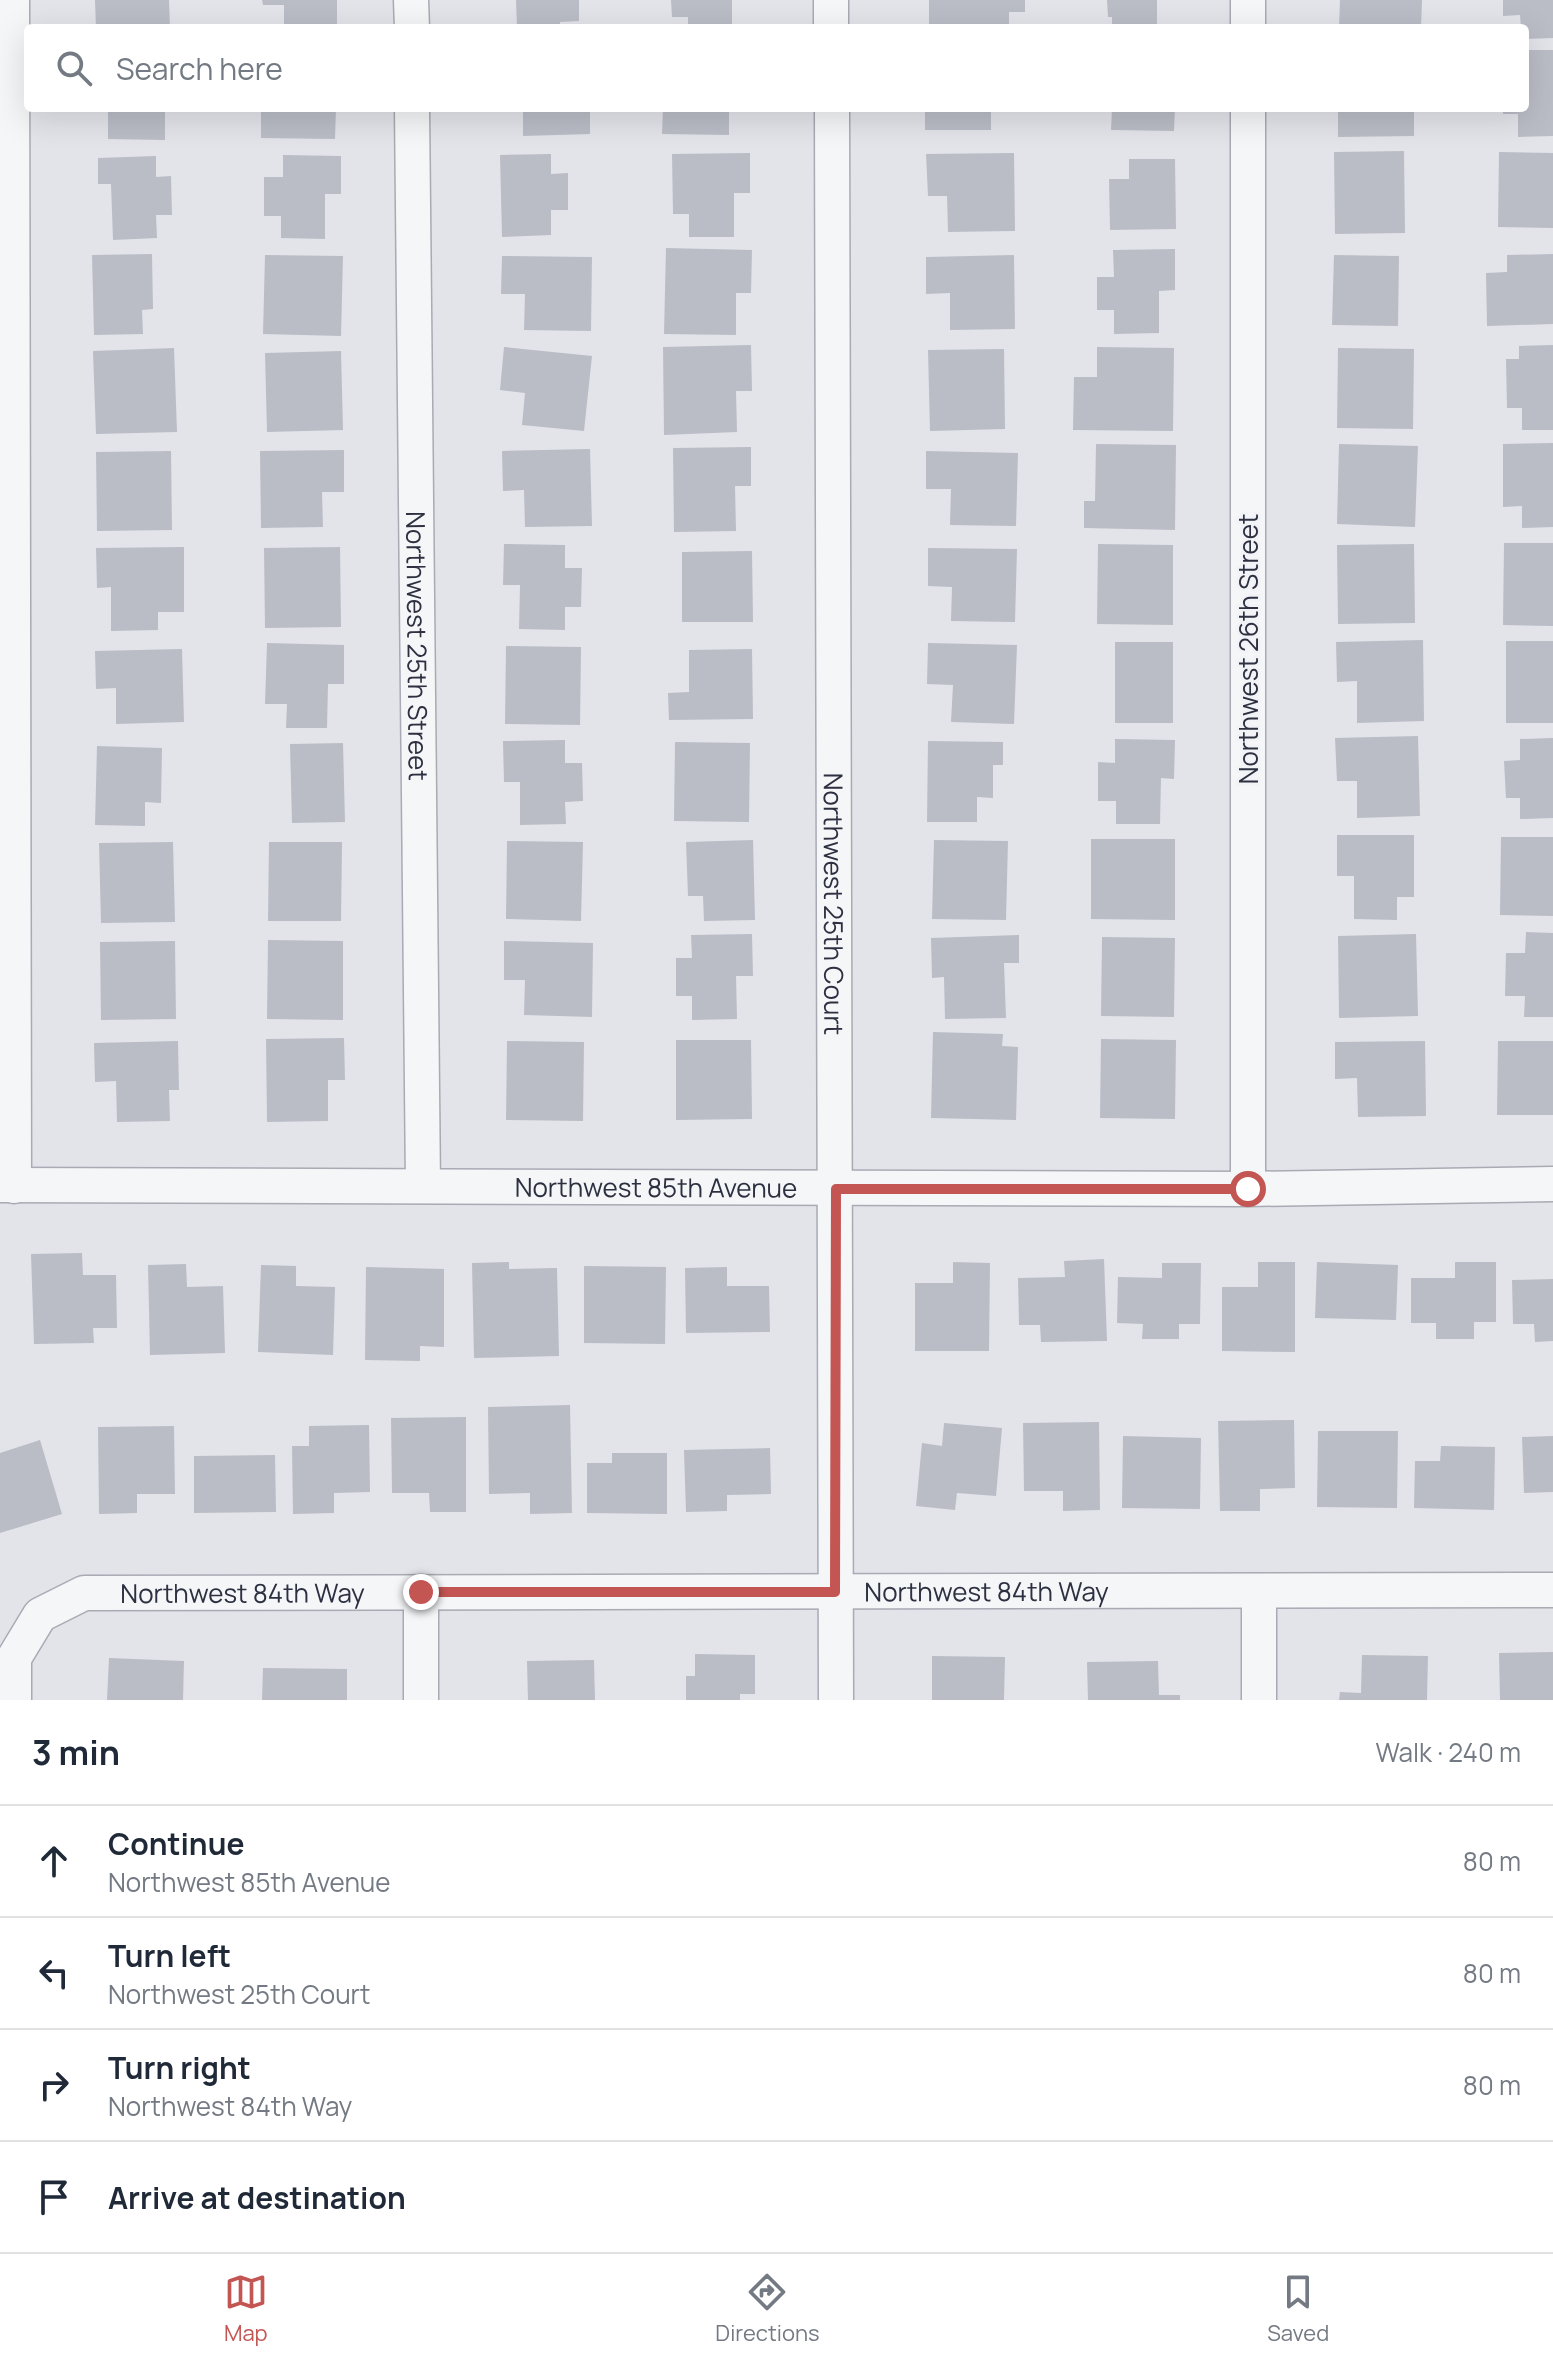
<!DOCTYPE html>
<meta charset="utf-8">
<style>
:root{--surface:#fff;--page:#f6f6f7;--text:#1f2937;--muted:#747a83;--line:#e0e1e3;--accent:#c35553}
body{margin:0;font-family:Manrope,sans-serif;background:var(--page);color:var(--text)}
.stop{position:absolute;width:24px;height:24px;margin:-18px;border:6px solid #c35553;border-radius:50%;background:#fff}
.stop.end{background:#c35553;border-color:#fff;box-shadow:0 2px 8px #0008}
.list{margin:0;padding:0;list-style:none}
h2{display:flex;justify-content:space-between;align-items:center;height:104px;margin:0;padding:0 32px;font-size:34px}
h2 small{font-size:26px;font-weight:400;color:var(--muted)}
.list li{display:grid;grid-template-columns:52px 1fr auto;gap:24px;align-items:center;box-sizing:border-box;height:112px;padding:0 32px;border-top:2px solid var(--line)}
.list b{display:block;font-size:30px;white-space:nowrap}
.list p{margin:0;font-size:26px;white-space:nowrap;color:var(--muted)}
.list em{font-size:26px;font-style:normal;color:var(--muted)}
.icon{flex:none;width:44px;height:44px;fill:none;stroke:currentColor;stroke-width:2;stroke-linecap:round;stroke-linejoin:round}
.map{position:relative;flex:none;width:1553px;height:1700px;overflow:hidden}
.search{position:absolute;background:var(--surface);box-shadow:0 8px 32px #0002;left:24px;right:24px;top:24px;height:88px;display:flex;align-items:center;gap:20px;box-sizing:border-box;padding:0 28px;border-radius:8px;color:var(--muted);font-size:30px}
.sheet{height:552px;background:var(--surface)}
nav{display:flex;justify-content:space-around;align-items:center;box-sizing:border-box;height:112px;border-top:2px solid var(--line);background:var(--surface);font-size:22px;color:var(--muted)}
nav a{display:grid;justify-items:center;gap:4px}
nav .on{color:var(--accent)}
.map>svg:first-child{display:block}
.building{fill:#babdc6}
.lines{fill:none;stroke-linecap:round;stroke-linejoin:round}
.minor-casing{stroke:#a8aab4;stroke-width:37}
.minor{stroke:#f5f6f8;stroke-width:34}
.route{stroke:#c35553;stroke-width:10}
.labels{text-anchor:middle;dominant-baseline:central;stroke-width:6;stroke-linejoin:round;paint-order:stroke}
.street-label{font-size:26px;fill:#2c3040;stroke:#f2f3f7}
</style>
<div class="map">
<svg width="1553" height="1700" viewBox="0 0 1553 1700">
<rect width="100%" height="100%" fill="#e3e4ea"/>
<g class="building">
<path d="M95,0H169L170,28H96Z"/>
<path d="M262,0H337V28H284V5H263Z"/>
<path d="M516,0H579V21L560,22V28H517Z"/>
<path d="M671,0H732V28H688V17H672Z"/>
<path d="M929,0H1025V12H1009V28H929Z"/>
<path d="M1107,0H1157V28H1112V17H1108Z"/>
<path d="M1340,0H1422L1421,28H1339Z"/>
<path d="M1503,0H1553V38L1525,39V28H1521L1520,15L1503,16Z"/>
<path d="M1525,50H1553V136L1518,137V114H1503V108H1525Z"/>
<path d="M108,108H165V140L108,139Z"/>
<path d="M261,108H336L335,139L261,138Z"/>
<path d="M523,108H590V134L523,136Z"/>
<path d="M663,108H729V135L662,134Z"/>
<rect x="925" y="108" width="66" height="22"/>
<path d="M1112,108H1175L1174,131L1111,130Z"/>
<path d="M1338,108H1414V136L1338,137Z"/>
<path d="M1404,151L1405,233L1335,234L1334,152Z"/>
<path d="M1499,152L1553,153V228L1498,227Z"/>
<path d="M750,153V193H734V237H689V214H673L672,154Z"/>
<path d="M1014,153L1015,231L948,232L947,196H928L926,154Z"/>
<path d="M551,154V174L568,173V210H551V235L502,237L500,155Z"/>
<path d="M283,155L341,156V194H325V239L281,238V216H264V177H283Z"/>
<path d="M156,156V177L171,176L172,215H156L157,238L113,240L111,184H98V158Z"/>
<path d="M1129,159H1175L1176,229L1110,230L1109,179H1129Z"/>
<path d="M666,248L752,250L751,293H736V335L664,334Z"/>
<path d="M1175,249V290L1159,291V333L1114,334V310H1097V277H1114L1113,250Z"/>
<path d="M152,254L153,309L142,310L143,334L94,335L92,255Z"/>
<path d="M1553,254V324L1487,326L1486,273L1507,272V255Z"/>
<path d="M265,255L343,256L341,336L263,334Z"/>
<path d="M1014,255L1015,329L950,330V293L926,294V257Z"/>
<path d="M1334,255L1399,256L1398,326L1332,325Z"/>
<path d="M502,256L592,257L591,331L524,330L525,294H501Z"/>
<path d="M751,345L752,391H736L737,432L664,435L663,347Z"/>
<path d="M1553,345V430H1522V408H1507L1506,359H1519V346Z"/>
<path d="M504,347L592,356L584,431L522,425L525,393L500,390Z"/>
<path d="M1097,347L1174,348L1173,431L1073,430L1074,377H1097Z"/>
<path d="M174,348L177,432L96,434L93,351Z"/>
<path d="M1338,348L1414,349L1413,429L1337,428Z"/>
<path d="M1004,349L1005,429L930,431L928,350Z"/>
<path d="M341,351L343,430L267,432L265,353Z"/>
<path d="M1553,443V527L1522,528V506L1503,507V444Z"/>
<path d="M1096,444L1176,445L1175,530L1084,528V501H1095Z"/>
<path d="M1339,444L1418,446L1415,527L1337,524Z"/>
<path d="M751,447V486H735L736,531L674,532L673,448Z"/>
<path d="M590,449L592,526L525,527L524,490L503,491L502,451Z"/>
<path d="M344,450V492H322L323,527L261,528L260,451Z"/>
<path d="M171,451L172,530L97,531L96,452Z"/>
<path d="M926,451L1018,453L1016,526L950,525L951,489H926Z"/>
<path d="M1504,543H1553V626L1503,625Z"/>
<path d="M504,544L565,545V568H582L581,607H565V630L519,629L520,585H503Z"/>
<path d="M1098,544L1173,545V625L1097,624Z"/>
<path d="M1414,544L1415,623L1338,624L1337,545Z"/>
<path d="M184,547V612H158V630L111,631V587L97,588L96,548Z"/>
<path d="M340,547L341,627L265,628L264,548Z"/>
<path d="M928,548L1017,549L1015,622L951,621L952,587L928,586Z"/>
<path d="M752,551L753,622H682V552Z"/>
<path d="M1423,640L1424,721L1357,723V681L1337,682L1336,642Z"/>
<rect x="1506" y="641" width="47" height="82"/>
<rect x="1115" y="642" width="58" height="81"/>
<path d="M267,643L344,645V684H328L327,728H286L287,704H265Z"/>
<path d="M928,643L1017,645L1014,724L951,722L953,685L927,684Z"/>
<path d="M506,646L581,647L580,725L505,724Z"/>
<path d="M182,649L184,722L116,724V688L96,689L95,651Z"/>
<path d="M752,649L753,719L669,720L668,693L689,692V650Z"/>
<path d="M1418,736L1420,816L1357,818V781H1337L1335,738Z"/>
<path d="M1553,738V818L1520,819V798H1506L1504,761L1520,760V739Z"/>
<path d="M1115,739L1175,740L1174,779L1161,778L1160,824H1116V801H1098V762L1115,763Z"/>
<path d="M565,740V763H582L583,801L565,802L566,824L520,825V782H504L503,741Z"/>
<path d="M928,741L1003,742V765H993V798L977,797V822H927Z"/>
<path d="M675,742L750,743L749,822L674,821Z"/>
<path d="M343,743L345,822L292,823L290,744Z"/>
<path d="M97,746L162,748L161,803L145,802V826L95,825Z"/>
<path d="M1337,835H1414V897H1397V920L1354,919V876H1337Z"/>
<path d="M1501,837H1553V916L1500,915Z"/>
<path d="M1091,839H1175V920L1091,919Z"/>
<path d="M753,840L755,920L704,921L703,896H688L686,842Z"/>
<path d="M934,840L1008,841L1006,920L932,919Z"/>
<path d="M507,841L583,842L581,921L506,919Z"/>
<path d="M173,842L175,922L101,923L99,843Z"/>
<path d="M269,842H342L341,921H268Z"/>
<path d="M1526,932L1553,933V1017H1524L1525,996H1505L1506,953H1525Z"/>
<path d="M752,934L753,976H736L737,1019L692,1020V996H676V958H692L691,935Z"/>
<path d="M1416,934L1418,1016L1339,1018L1338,936Z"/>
<path d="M1019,935V963H1004L1006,1018L945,1019L944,977L932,978L931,938Z"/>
<path d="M1102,937L1175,938L1174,1017L1101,1016Z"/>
<path d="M268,940L343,941V1020L267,1019Z"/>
<path d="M175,941L176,1019L101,1020L100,942Z"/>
<path d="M504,941L593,943L592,1017L524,1015L525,980H504Z"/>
<path d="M933,1032L1003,1034L1002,1046L1018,1047L1016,1120L931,1118Z"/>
<path d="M344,1038L345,1080H328V1121L267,1122L266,1039Z"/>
<path d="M1101,1039L1176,1040L1175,1119L1100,1118Z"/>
<path d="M676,1040H751L752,1119L676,1120Z"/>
<path d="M178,1041L179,1090H169L170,1121L117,1122L116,1081L95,1082L94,1043Z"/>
<path d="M507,1041L584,1042L583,1121L506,1120Z"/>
<path d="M1425,1041L1426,1116L1358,1117L1357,1078L1335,1079V1042Z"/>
<path d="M1498,1041H1553V1115H1497Z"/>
<path d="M82,1253L83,1275H116L117,1328H93L94,1343L34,1344L31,1254Z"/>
<path d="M1104,1259L1107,1341L1041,1342L1040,1325H1019L1018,1278L1065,1277L1064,1261Z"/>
<path d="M509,1262V1269L557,1268L559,1356L474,1358L472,1263Z"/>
<path d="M953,1262L990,1263L989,1351H915V1283H953Z"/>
<path d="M1258,1262H1295V1352L1222,1351V1287H1258Z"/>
<path d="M1317,1262L1398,1265L1396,1320L1315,1318Z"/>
<path d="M1455,1262H1496V1322H1474V1339H1436V1323H1411V1278H1455Z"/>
<path d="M1162,1263H1201L1200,1324H1179V1339H1142L1143,1324L1117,1323L1118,1277L1162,1278Z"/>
<path d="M186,1264L187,1287L223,1286L225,1353L150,1355L148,1265Z"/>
<path d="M261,1265L296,1266V1286L335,1287L333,1355L258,1352Z"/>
<path d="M584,1266L666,1267L665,1344L584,1343Z"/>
<path d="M366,1267L444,1269V1347L420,1346V1361L365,1360Z"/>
<path d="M727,1267V1286H769L770,1332L686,1333L685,1268Z"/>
<path d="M1553,1279V1341L1535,1342L1534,1324H1513L1512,1280Z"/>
<path d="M570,1405L572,1513L530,1514V1493L489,1494L488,1407Z"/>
<path d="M466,1417V1512H430L429,1493H392L391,1418Z"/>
<path d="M1294,1420L1295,1488L1260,1489V1511H1220L1218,1421Z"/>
<path d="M1099,1422L1100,1510L1063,1511V1491H1024L1023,1423Z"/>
<path d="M944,1423L1002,1428L996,1496L957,1493L955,1510L916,1506L922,1443L942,1446Z"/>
<path d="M369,1425L370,1492L334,1493V1513L293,1514L292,1446H309V1426Z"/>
<path d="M174,1426L175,1494H137V1513L99,1514L98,1427Z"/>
<path d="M1318,1431H1398L1397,1508L1317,1507Z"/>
<path d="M1123,1436L1201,1438L1200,1509L1122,1508Z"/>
<path d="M1553,1436V1492L1524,1493L1522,1437Z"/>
<path d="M40,1440L62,1514L0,1533V1453Z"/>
<path d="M1441,1446L1495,1447L1494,1510L1414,1508L1415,1461H1440Z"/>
<path d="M770,1448L771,1494L727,1495V1511L686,1512L684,1450Z"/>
<path d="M612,1453H667V1514L587,1513V1463H612Z"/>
<path d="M275,1455L276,1512L194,1513V1456Z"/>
<path d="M1553,1652V1700H1500L1499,1653Z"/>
<path d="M695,1654L755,1655V1694H740V1700H686V1676H695Z"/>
<path d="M1362,1655L1428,1656L1427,1700H1339L1340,1692L1361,1693Z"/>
<path d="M932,1656L1005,1657L1004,1700H932Z"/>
<path d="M109,1658L184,1661L183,1700H107Z"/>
<path d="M594,1660L595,1700H528L527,1661Z"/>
<path d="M1158,1661L1159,1695H1180V1700H1088L1087,1662Z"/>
<path d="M263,1668L347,1669V1700H262Z"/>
</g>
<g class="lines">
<g class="minor-casing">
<g id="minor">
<path d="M12,0L14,1186"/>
<path d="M411,0L412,28"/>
<path d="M831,0V28"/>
<path d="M1248,0V28"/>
<path id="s1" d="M412,108L423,1186"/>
<path id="s2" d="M832,108L836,1700"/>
<path d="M1248,108V1189"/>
<path id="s3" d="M0,1185L1248,1189L1553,1184"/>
<path d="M421,1592V1700"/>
<path d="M1259,1592V1700"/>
<path id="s4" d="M14,1700V1658L40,1615L84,1593L1553,1590"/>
</g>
</g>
<use href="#minor" class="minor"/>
</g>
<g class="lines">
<path class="route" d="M421,1592H835L836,1189H1248"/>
</g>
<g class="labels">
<g class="street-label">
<text stroke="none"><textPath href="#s1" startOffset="538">Northwest 25th Street</textPath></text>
<text transform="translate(1248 649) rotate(-90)">Northwest 26th Street</text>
<text stroke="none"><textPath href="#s2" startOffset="796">Northwest 25th Court</textPath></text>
<text stroke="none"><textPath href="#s3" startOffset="656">Northwest 85th Avenue</textPath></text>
<text stroke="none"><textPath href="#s4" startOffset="300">Northwest 84th Way</textPath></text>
<text stroke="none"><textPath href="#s4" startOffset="1044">Northwest 84th Way</textPath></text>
</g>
</g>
</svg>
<div class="stop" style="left:1248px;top:1189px"></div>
<div class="stop end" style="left:421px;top:1592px"></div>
<div class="search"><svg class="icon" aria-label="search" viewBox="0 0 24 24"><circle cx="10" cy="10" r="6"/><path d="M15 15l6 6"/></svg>Search here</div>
</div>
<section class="sheet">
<h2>3 min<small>Walk · 240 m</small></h2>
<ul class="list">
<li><svg class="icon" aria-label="ahead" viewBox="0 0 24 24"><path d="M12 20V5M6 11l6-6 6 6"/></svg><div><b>Continue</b><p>Northwest 85th Avenue</p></div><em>80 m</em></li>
<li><svg class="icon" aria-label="left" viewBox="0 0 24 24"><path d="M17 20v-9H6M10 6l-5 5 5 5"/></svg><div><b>Turn left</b><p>Northwest 25th Court</p></div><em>80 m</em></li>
<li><svg class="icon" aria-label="right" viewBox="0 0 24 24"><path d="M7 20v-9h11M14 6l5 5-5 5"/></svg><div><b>Turn right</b><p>Northwest 84th Way</p></div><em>80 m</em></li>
<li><svg class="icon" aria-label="arrive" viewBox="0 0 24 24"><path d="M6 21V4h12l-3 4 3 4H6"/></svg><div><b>Arrive at destination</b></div></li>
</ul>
</section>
<nav>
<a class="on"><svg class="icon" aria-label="map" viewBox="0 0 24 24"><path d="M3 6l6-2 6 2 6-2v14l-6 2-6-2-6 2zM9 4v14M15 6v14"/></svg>Map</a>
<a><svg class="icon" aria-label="directions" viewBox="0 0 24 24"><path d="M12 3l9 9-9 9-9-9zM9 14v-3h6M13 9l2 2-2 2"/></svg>Directions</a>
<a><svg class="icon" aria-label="saved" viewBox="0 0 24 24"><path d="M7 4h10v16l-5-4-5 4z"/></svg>Saved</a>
</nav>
